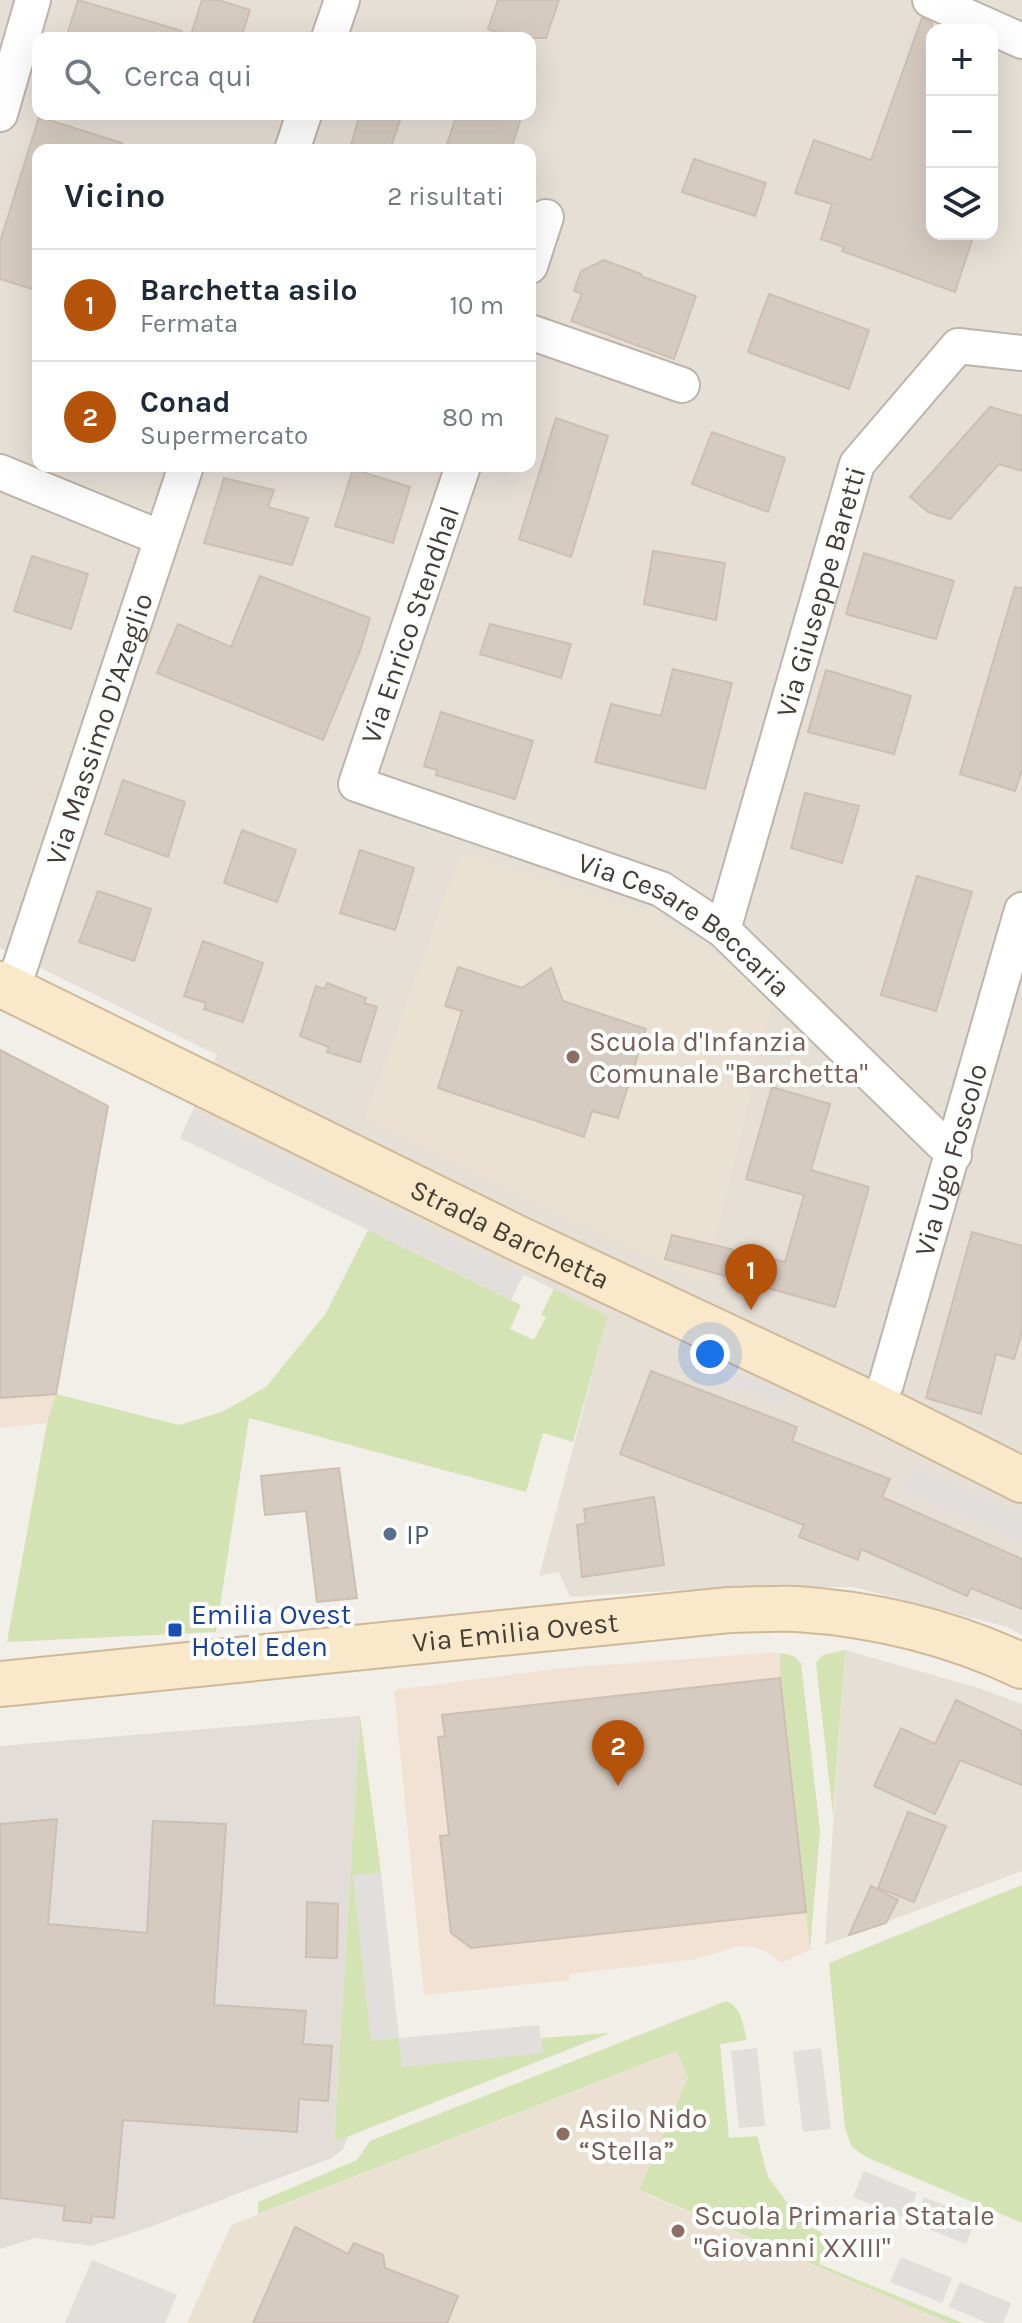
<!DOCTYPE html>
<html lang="it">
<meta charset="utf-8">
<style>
:root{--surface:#fff;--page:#f6f6f7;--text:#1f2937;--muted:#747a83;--line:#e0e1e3;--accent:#b45309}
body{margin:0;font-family:Karla,sans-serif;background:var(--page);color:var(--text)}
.controls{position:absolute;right:24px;top:24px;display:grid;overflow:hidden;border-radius:16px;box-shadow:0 8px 32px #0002}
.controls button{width:72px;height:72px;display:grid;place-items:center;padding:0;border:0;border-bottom:2px solid var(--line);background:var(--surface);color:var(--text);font:40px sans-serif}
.you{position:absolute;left:710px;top:1354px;width:28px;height:28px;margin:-20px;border:6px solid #fff;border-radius:50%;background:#1a73e8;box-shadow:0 0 0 12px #1a73e833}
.badge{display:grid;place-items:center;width:52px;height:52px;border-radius:50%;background:var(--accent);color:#fff;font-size:26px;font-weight:700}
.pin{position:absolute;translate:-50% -66px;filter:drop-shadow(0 2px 4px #0008)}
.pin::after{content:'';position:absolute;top:42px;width:28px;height:24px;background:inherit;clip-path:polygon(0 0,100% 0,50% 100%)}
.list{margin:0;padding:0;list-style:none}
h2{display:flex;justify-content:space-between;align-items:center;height:104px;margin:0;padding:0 32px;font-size:34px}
h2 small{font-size:26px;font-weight:400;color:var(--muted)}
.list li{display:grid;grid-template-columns:52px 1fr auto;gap:24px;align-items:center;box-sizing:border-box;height:112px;padding:0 32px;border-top:2px solid var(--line)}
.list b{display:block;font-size:30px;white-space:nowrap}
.list p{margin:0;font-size:26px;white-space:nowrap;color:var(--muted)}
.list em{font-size:26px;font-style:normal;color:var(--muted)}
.icon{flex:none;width:44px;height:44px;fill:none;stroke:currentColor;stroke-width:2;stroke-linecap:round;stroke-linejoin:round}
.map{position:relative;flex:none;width:1022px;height:2323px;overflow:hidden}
.search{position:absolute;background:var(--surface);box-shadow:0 8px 32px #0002;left:32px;top:32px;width:504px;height:88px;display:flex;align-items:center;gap:20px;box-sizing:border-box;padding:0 28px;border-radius:16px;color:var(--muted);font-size:30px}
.panel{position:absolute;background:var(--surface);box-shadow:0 8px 32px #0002;left:32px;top:144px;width:504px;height:328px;border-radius:16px}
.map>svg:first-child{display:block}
.residential{fill:#e6dfd6;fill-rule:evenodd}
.commercial{fill:#f2e2d4}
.industrial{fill:#e2ddd9}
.education{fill:#eae1d3}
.green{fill:#d4e3b4}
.parking{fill:#e1dedc}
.building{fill:#d6cbc1;stroke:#cdbfb2;stroke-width:2}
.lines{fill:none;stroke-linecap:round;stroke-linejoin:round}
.street-casing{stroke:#bdb4ab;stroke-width:38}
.secondary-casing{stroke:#ceba9b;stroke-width:48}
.street{stroke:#fff;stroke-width:34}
.secondary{stroke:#fae8ca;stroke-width:44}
.education-dot{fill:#8d6e63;stroke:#fff;stroke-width:3}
.service-dot{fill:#5c6f8a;stroke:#fff;stroke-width:3}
.transit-dot{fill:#1a4fb4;stroke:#fff;stroke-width:3}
.labels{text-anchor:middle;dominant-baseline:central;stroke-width:8;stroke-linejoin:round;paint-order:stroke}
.street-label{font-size:28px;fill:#453e37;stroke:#fff}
.education-label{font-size:28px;fill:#785e54;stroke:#fff;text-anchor:start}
.service-label{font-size:28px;fill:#4e5e75;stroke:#fff;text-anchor:start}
.transit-label{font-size:28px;fill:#164399;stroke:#fff;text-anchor:start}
</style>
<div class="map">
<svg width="1022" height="2323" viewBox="0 0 1022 2323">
<rect width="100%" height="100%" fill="#f2eee8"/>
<g class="residential">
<path d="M0,0H1022V1635L1007,1627L853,1587H732L570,1597L559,1572L539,1576L608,1316L192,1112L217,1055L0,948ZM932,30H992V234H932ZM38,38H530V114H38ZM38,150H530V466H38Z"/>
<path d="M845,1650L982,1689L1022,1704V1871L825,1945Z"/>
</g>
<g class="commercial">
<path d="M56,1394L47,1423L0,1428V1398Z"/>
<path d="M767,1653H780V1678L810,1950L781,1963L767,1952L754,1947L739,1946L691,1960L569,1974L570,1980L424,1995L394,1690L564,1668Z"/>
</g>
<path class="industrial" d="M360,1716L334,2142L348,2137L343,2149L332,2158L150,2227L91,2246L35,2238L0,2249V1746Z"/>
<g class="education">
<path d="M461,852L652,913L775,994L704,1284L364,1120Z"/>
<path d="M678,2051L688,2078L639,2191L949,2323H187L231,2225Z"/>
</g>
<g class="green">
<path d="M368,1230L521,1305L510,1329L534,1340L546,1317L541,1315L554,1289L608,1316L573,1442L543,1433L526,1492L249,1418L216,1632L7,1642L47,1423L56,1394L179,1425L222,1412L266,1387L326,1313Z"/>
<path d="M845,1650L833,1815L816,1663L823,1655Z"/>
<path d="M780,1653L794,1656L801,1663L820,1831L810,1950L780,1678Z"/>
<path d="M360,1716L381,1873L353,1876L399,2038L402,2066L542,2053L541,2038L610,2033L334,2142Z"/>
<path d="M1022,1885V2223L866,2157L852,2147L845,2129L829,1963Z"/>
<path d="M726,2001C742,2008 743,2025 747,2040L720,2044L729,2138L757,2136L768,2177L798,2217L830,2239L819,2264L963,2323H949L639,2190L688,2078L677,2051L258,2214V2202L357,2160L370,2141Z"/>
</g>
<g class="parking">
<path d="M192,1112L524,1274L511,1300L180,1138Z"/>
<path d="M696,1359L789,1394L784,1406L691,1371Z"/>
<path d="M912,1466L1022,1514V1543L902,1490Z"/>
<path d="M381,1873L399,2038L539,2025L543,2053L402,2067L399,2038L371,2041L353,1875Z"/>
<path d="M757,2048L765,2126L739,2128L731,2051Z"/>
<path d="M821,2048L831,2129L803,2132L793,2052Z"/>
<path d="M864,2171L917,2193L906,2219L853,2197Z"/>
<path d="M924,2197L976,2218L966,2244L914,2223Z"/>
<path d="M901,2257L952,2278L942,2303L890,2282Z"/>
<path d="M92,2260L177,2295L165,2323H65Z"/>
<path d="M960,2282L1011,2303L1003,2323H988L949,2307Z"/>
</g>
<g class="building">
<path d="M78,0L182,31L181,38H66Z"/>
<path d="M202,0H218L250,10L241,38H190Z"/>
<path d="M498,0H559L546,38H515L488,29Z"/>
<path d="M922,18L932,23V234H974L955,292L842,251L844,247L821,239L832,204L795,193L814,140L871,160Z"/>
<path d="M360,114H402L390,150H369L351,145Z"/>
<path d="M457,114H522L511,150H445Z"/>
<path d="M39,117L122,143L121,150H38V291L0,279V242Z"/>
<path d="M694,159L766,183L755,216L682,192Z"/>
<path d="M604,260L641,274V276L696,296L674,359L571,321L582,294L574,291L581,271Z"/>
<path d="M769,294L869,330L849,389L748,352Z"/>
<path d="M990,407L1022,416V471L999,464L950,519L928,512L910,497Z"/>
<path d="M556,418L608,436L571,557L519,539Z"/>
<path d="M712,432L785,458L768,512L692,484Z"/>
<path d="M353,469L410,487L393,543L335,526Z"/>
<path d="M224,478L274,490L268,507L308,518L292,565L204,543Z"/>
<path d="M653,551L725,563L716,620L644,604Z"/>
<path d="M864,553L954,581L936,639L846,614Z"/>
<path d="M32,556L88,574L71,629L14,611Z"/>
<path d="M260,576L370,618L360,651L323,740L157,673L178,624L231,647Z"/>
<path d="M1015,587L1022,588V769L1015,791L960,774Z"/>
<path d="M490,624L571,644L561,678L480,654Z"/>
<path d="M673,669L732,683L705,789L595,762L611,704L661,716Z"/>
<path d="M826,670L911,696L894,754L808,732Z"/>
<path d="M441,712L533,741L515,799L436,775L437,770L424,766Z"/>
<path d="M123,780L185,802L168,857L105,834Z"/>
<path d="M805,793L859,806L842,863L791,848Z"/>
<path d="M242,830L296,850L277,902L224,883Z"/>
<path d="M360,850L414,868L395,930L340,913Z"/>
<path d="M917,876L972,892L936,1011L881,995Z"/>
<path d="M98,891L151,909L134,961L79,942Z"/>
<path d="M203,941L263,963L243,1022L204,1009L206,1003L184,996Z"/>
<path d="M458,967L522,988L551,968L563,1001L646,1029L618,1118L592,1111L584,1137L438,1088L462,1011L445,1006Z"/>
<path d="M327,983L366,998L364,1003L377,1007L360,1062L327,1052L329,1047L300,1036L316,986L325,989Z"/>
<path d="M0,1050L108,1106L56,1394L0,1398Z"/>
<path d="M772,1087L830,1104L811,1170L869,1187L835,1307L665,1259L672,1235L785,1262L804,1195L746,1179Z"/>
<path d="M972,1232L1022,1246V1332L1014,1359L996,1354L981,1414L926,1398Z"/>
<path d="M651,1371L797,1427L792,1441L890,1479L882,1497L1022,1559V1609L971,1588L967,1596L861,1549L858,1560L799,1537L804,1525L620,1454Z"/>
<path d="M339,1468L357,1598L317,1602L306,1511L265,1515L261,1476Z"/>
<path d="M654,1497L664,1565L582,1577L577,1525L586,1523L584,1509Z"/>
<path d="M780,1678L806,1912L471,1948L451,1933L440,1836L449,1835L438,1737L445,1736L442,1715Z"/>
<path d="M956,1700L1022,1731V1785L960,1760L935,1814L874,1786L901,1728L935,1744Z"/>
<path d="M908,1812L946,1826L914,1902L878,1888Z"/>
<path d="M57,1819L48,1924L147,1933L153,1821L226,1824L214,2005L306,2011L303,2044L332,2046L328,2101L299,2099L297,2132L123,2120L114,2218L92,2216L91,2223L63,2220L65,2206L0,2198V1824Z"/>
<path d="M871,1886L898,1900L886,1923L849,1935Z"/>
<path d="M307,1902L338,1904L337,1958L306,1957Z"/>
<path d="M295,2227L348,2254L354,2243L383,2255L385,2268L458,2296L447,2323H253Z"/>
</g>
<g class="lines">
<g class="street-casing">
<g id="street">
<path d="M930,0L1022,41"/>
<path d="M329,38L342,0"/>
<path d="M0,114L33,0"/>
<path d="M292,150L304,114"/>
<path d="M530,266L546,217"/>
<path d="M530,332L682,385"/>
<path id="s1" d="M463,466L356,784L661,889L723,930L954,1155"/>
<path d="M0,472L161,538"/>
<path id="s2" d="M723,930L857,464L958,346L1022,353"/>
<path id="s3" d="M12,991L186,466"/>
<path id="s4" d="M875,1406L886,1384L1022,910"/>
</g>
</g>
<g class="secondary-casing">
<g id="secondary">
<path id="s5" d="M0,984L519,1239L875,1406L1022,1480"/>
<path id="s6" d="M0,1684L729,1610C752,1610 775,1608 797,1609C874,1614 952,1633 1022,1666"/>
</g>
</g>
<use href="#street" class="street"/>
<use href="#secondary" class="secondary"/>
</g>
<g class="education-dot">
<circle cx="573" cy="1057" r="8"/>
<circle cx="563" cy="2134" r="8"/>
<circle cx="678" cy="2231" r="8"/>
</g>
<circle class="service-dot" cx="390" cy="1534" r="8"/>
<rect class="transit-dot" x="167" y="1622" width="16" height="16" rx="4"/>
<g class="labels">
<g class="street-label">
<text stroke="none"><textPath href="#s2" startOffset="352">Via Giuseppe Baretti</textPath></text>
<text transform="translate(410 625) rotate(-71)">Via Enrico Stendhal</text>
<text stroke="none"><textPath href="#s3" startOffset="276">Via Massimo D'Azeglio</textPath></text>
<text stroke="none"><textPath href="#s1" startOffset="696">Via Cesare Beccaria</textPath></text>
<text stroke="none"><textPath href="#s4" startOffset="258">Via Ugo Foscolo</textPath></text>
<text stroke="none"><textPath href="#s5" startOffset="568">Strada Barchetta</textPath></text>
<text stroke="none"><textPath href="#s6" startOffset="518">Via Emilia Ovest</textPath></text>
</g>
<g class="education-label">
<text x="589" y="1041">Scuola d'Infanzia<tspan x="589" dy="32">Comunale "Barchetta"</tspan></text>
<text x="579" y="2118">Asilo Nido<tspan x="579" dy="32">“Stella”</tspan></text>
<text x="694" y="2215">Scuola Primaria Statale<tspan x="694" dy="32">"Giovanni XXIII"</tspan></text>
</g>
<g class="service-label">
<text x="406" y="1534">IP</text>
</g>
<g class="transit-label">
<text x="191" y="1614">Emilia Ovest<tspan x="191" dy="32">Hotel Eden</tspan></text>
</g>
</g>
</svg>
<div class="controls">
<button>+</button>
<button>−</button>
<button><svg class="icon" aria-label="layers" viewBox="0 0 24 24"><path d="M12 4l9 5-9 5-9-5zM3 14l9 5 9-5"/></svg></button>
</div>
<div class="you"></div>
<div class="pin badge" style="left:751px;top:1310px">1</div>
<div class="pin badge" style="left:618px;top:1786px">2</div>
<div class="search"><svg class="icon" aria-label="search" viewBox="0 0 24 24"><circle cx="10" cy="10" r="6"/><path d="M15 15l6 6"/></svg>Cerca qui</div>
<section class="panel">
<h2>Vicino<small>2 risultati</small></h2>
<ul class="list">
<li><span class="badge">1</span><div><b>Barchetta asilo</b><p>Fermata</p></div><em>10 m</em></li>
<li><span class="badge">2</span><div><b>Conad</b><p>Supermercato</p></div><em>80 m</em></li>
</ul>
</section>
</div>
